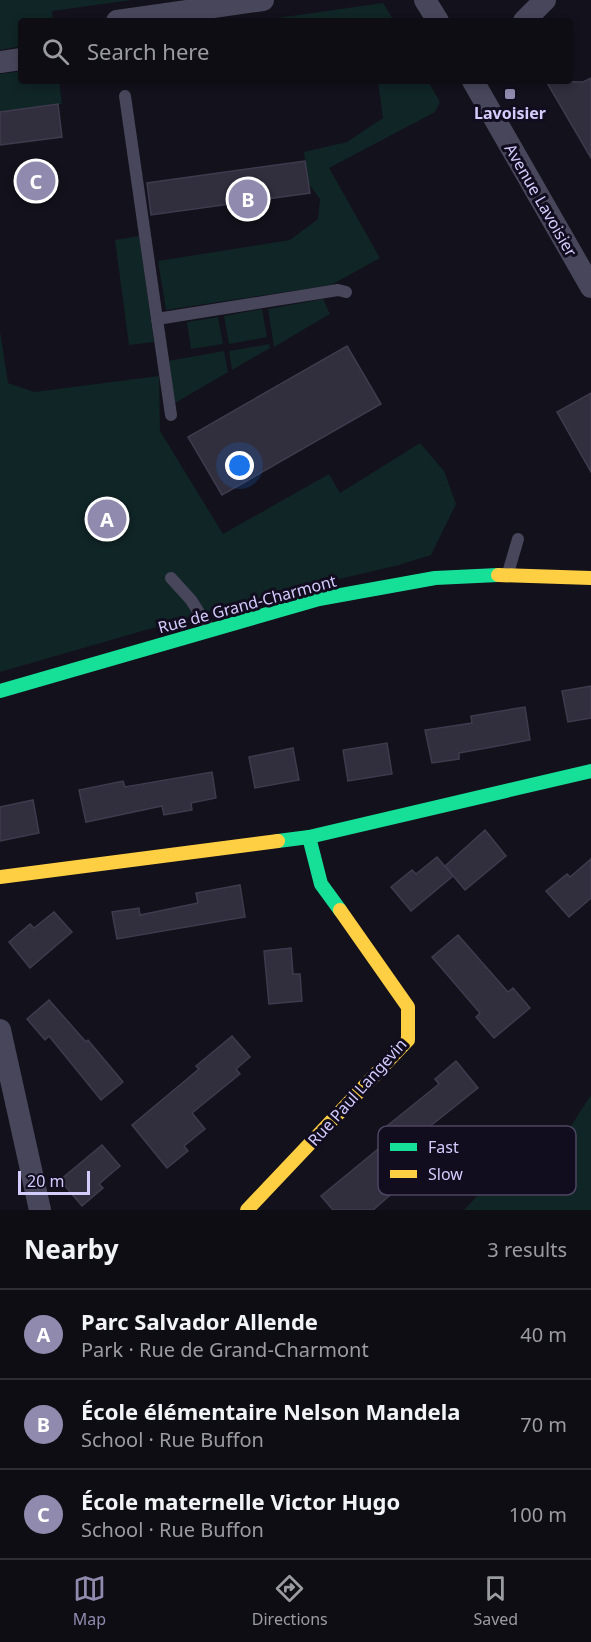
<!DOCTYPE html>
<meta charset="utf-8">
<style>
:root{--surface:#0e0d14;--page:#1c1b22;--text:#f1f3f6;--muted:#9b9ca0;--line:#2e2d34;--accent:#908bae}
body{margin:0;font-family:"Noto Sans",sans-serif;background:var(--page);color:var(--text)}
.scale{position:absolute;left:18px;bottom:15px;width:72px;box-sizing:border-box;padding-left:6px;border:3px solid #d4ccfd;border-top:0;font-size:16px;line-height:21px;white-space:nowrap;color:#d4ccfd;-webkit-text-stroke:4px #110d1f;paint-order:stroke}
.you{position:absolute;left:240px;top:466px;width:21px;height:21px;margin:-15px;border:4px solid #fff;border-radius:50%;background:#1a73e8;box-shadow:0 0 0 9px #1a73e833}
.badge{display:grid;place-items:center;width:39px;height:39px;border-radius:50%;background:var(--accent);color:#fff;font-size:20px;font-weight:700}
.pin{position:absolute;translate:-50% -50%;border:3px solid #fff;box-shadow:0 2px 6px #0006}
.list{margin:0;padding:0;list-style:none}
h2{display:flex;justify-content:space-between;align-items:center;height:78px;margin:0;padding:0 24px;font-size:26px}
h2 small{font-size:20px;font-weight:400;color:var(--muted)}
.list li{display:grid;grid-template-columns:39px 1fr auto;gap:18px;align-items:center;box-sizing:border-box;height:90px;padding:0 24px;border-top:2px solid var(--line)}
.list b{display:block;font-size:22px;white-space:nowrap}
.list p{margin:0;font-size:20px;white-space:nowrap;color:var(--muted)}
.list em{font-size:20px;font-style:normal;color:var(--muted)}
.icon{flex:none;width:33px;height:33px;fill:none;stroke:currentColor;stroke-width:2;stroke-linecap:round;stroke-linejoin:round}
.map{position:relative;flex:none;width:591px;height:1210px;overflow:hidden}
.search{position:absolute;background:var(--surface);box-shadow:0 3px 9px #0003;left:18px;right:18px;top:18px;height:66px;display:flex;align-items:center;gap:15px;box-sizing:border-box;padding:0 21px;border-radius:6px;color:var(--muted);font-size:22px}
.sheet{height:348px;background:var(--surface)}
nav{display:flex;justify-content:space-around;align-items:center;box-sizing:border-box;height:84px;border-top:2px solid var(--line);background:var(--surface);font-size:16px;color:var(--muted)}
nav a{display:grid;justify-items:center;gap:3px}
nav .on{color:var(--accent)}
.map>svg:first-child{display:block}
.green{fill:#102526}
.building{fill:#312e3d;stroke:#3f3b4e;stroke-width:1.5}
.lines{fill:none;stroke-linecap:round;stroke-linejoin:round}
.lane{stroke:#48465b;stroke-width:12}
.street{stroke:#48465b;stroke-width:22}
.fast{stroke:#16e098;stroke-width:14}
.slow{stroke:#ffcf43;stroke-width:14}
.poi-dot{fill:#908bae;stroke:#110d1f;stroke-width:2}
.labels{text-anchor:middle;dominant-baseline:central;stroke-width:6;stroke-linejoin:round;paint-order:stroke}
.poi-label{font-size:16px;font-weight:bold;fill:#d4ccfd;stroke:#110d1f}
.street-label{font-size:16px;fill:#d4ccfd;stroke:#110d1f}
.key{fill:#110d1f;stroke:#4c4662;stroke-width:1.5}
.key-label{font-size:16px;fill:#d4ccfd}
</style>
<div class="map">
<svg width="591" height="1210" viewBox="0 0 591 1210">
<rect width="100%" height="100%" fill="#13111b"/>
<g class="green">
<path d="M0,0H132L52,11L53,21H21V46L0,50Z"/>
<path d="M383,3L394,21H256Z"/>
<path d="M21,71V81H59L62,104L0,112V74Z"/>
<path d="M378,81H428L440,102L435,112L329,168L380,258L331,285L166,310L158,261L290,240L318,219L320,199L308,183L304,152L347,142L383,118Z"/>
<path d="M139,236L154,342L129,345L115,240Z"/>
<path d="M323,299L330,314L274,347L268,309Z"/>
<path d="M262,309L267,337L229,344L224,316Z"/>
<path d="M218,317L223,344L191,349L187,322Z"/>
<path d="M0,331L8,383L34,392L159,376L160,431L223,534L329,474L340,493L420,443L444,471L456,504L431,555L399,565L250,600L0,672Z"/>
<path d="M269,344L270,348L232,370L229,351Z"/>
<path d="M224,351L228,372L175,403L168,361Z"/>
<path d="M591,1095V1210H464L500,1172L567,1132Z"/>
</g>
<g class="building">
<path d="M591,78V158L546,81L583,82Z"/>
<path d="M58,104L62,137L0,145V112Z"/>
<path d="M305,161L310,193L151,215L147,183Z"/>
<path d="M347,346L381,404L222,495L188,437Z"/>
<path d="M591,393V472L557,412Z"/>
<path d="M591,686V718L568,722L562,691Z"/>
<path d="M525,707L530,740L459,753V759L432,763L425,730L472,723L471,716Z"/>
<path d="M387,743L392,774L348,781L343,750Z"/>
<path d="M293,748L299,780L255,788L249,757Z"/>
<path d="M212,772L216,798L191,803L192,810L164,815L162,806L86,822L79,790L123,781L125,787Z"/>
<path d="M33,800L39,833L0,841V807Z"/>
<path d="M485,830L506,856L465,890L445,866Z"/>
<path d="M437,857L453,876L411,911L391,887L412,870L416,874Z"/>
<path d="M591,859V898L569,917L546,891L567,874L570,877Z"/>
<path d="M240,885L245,917L117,939L112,912L139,908L140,915L198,903L196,893Z"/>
<path d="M54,912L72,932L30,968L9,942L30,924L34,928Z"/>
<path d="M458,935L508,992L513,988L530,1008L494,1038L476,1017L480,1013L432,957Z"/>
<path d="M291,948L293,974H300L302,1001L269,1004L264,951Z"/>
<path d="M49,1000L86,1042L88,1040L123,1082L101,1100L49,1036L45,1040L27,1019Z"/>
<path d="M232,1036L250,1057L236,1069L240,1074L192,1113L205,1129L184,1146L188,1151L167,1168L132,1125L199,1069L196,1066Z"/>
<path d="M456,1061L478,1088L399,1151L382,1130L439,1084L435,1079Z"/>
<path d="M102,1145L120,1166L99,1184L103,1188L82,1206L60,1180Z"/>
<path d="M383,1145L411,1177L373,1210H333L321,1196Z"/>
</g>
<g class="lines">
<g class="lane">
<path d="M125,96L157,319L338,290L346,292"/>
<path d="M157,319L171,415"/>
<path d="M508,573L518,539"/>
<path d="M171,578L191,600L210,630"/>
</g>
<g class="street">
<path d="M425,0L438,21"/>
<path d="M117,21L263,0"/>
<path d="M524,21L545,0"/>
<path d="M0,62L21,59"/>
<path d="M473,81L591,287"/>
<path d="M0,1030L40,1210"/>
</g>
<g class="fast">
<path d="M0,691L319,599L435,578L498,575"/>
<path d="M309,837L321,884L340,910"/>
<path d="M278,841L309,837L591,771"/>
</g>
<g class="slow">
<path d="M498,575L591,578"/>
<path d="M0,877L278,841"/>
<path d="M247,1210L408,1040V1007L340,910"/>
</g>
</g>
<rect class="poi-dot" x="504" y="88" width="12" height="12" rx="3"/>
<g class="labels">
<g class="poi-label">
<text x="510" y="113">Lavoisier</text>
</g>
<g class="street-label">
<text transform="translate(541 200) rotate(60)">Avenue Lavoisier</text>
<text transform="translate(247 604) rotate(-15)">Rue de Grand-Charmont</text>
<text transform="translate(357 1092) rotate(-48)">Rue Paul Langevin</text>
</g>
</g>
<rect x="378" y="1126" width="198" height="69" rx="9" class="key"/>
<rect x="390" y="1143" width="27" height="8" fill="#16e098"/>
<rect x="390" y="1170" width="27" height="8" fill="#ffcf43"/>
<g class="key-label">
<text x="428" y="1153">Fast</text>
<text x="428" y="1180">Slow</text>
</g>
</svg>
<div class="scale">20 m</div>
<div class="you"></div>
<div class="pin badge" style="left:107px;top:519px">A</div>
<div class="pin badge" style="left:248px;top:199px">B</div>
<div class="pin badge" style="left:36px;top:181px">C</div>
<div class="search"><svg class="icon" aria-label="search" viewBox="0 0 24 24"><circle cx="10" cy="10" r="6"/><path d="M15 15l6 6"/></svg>Search here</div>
</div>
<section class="sheet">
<h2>Nearby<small>3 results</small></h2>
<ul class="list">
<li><span class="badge">A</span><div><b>Parc Salvador Allende</b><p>Park · Rue de Grand-Charmont</p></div><em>40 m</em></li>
<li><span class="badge">B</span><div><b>École élémentaire Nelson Mandela</b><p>School · Rue Buffon</p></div><em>70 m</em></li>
<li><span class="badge">C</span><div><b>École maternelle Victor Hugo</b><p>School · Rue Buffon</p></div><em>100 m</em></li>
</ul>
</section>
<nav>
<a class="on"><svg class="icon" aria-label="map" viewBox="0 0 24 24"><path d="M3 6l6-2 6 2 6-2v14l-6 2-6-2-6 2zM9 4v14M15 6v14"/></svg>Map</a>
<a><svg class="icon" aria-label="directions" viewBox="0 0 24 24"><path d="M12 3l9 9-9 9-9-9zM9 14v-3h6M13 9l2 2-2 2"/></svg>Directions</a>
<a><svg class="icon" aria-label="saved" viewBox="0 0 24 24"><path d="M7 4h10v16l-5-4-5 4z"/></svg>Saved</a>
</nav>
